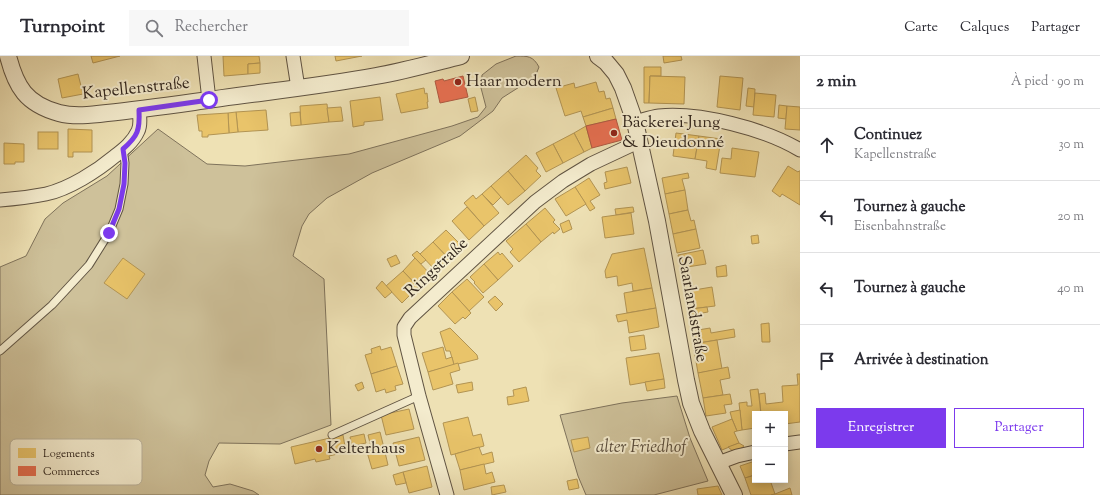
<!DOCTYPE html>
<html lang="fr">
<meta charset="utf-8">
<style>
:root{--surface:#fff;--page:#f7f7f7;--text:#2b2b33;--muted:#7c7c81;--line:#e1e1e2;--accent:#7c3aed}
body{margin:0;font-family:"Sorts Mill Goudy",serif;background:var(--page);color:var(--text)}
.controls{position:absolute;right:12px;bottom:12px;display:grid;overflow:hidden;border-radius:0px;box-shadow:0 2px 10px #0003}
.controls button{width:36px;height:36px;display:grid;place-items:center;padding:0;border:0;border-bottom:1px solid var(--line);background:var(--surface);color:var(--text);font:20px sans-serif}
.stop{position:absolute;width:12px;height:12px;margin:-9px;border:3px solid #7c3aed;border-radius:50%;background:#fff}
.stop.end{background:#7c3aed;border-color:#fff;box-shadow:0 1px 4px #0008}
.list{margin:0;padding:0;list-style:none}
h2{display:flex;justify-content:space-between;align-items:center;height:52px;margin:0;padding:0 16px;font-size:17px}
h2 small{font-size:13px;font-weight:400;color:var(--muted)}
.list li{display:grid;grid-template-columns:26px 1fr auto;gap:12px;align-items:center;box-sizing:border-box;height:72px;padding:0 16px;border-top:1px solid var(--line)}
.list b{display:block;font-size:15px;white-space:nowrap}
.list p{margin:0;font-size:13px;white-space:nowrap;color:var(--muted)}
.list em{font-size:13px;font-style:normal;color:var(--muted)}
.actions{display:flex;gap:8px;padding:12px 16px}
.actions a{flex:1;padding:9px 0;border:1px solid var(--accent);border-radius:0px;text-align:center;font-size:14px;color:var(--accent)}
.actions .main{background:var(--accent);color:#fff}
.icon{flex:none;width:22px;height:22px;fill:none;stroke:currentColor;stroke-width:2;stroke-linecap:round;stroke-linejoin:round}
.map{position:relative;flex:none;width:800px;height:439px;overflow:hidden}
header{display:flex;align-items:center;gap:24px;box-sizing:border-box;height:56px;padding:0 20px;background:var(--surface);border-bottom:1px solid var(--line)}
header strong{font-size:19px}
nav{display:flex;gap:22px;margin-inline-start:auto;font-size:14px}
.search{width:280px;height:36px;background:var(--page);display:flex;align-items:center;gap:10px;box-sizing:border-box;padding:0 14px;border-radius:0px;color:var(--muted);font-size:15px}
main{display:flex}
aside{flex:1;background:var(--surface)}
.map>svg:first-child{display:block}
.green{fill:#cec19a;stroke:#7f735c}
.homes{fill:#e9c46a;stroke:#b29453}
.shops{fill:#e76f51;stroke:#b05941}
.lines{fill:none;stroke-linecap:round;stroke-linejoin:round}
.service-casing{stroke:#605443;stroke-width:9}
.minor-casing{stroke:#605443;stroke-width:15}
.tertiary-casing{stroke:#605443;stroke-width:18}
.service{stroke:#f4ecce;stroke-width:7}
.minor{stroke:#f4ecce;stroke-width:13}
.tertiary{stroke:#f4ecce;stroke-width:16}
.route{stroke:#7c3aed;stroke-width:5}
.poi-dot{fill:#8f2418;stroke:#f4ecce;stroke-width:1.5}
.labels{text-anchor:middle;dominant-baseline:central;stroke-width:4;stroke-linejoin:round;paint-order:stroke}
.poi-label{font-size:17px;fill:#30251d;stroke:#f4ecce;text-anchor:start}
.street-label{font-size:17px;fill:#30251d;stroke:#f4ecce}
.park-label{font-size:17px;font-style:italic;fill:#584c3c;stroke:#f4ecce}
.key{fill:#f4ecce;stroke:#b9b099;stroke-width:1}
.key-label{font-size:11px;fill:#30251d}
</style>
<header>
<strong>Turnpoint</strong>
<div class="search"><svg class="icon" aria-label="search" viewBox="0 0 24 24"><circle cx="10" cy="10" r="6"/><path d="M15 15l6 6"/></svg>Rechercher</div>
<nav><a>Carte</a><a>Calques</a><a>Partager</a></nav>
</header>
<main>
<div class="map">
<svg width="800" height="439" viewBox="0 0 800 439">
<rect width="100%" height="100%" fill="#eee1b4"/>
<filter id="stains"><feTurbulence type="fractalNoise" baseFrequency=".005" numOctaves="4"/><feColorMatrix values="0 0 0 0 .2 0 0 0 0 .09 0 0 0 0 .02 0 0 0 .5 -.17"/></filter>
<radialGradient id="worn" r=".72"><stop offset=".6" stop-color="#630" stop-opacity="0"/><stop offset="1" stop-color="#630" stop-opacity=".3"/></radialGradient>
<g class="green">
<path d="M516,0C528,0 533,0 539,11L535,21L502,42L493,55L460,80L372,117L327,142L309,158L302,170L293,200L324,223L331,369L280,388L219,387L209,405L205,419L213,431L230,428L253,435L259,439H0V211L26,200L45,163L63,147L107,120L158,73L207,108L245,110L349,98L452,70L478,61L486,51L481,32L482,19L496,8Z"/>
<path d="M677,340L690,382L708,425L654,439H586L578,420L560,359L622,347Z"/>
</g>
<g class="homes">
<path d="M91,0H120L93,7Z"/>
<path d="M223,0H259L260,7L248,8V18L224,20Z"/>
<path d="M335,0H362L336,5Z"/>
<path d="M663,0H681L682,4L664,7Z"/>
<path d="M260,7V17L248,18V8Z"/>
<path d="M644,11H661V20H650L649,47H644Z"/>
<path d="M78,18L83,38L62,42L58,23Z"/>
<path d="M650,20L685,21L684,48L649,47Z"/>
<path d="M720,20L743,22L740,54L717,51Z"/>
<path d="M596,26L599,36L604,35L606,43L610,42L613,52L583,61L581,55L565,60L556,32L574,27L575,32Z"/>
<path d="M424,32L425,38L427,37L428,46H427L428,52L401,57L396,38Z"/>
<path d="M748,32L755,33L754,51L746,50Z"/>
<path d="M755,37L776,39L774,61L753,59Z"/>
<path d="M380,41L383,64L364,66V69L353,71L350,45Z"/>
<path d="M475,41L478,55L471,56L468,43Z"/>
<path d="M327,48L329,66L301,69L300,50Z"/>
<path d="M779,49L787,50L786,63L778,62Z"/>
<path d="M787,50L800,51V74L785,73Z"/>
<path d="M341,51L343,65L329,66L327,52Z"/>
<path d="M613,52L616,63L586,70L583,61Z"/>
<path d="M266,54L268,74L238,76L236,56Z"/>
<path d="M236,56L238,76L229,77L228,57Z"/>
<path d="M300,56L301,69L291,70L290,57Z"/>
<path d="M228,57L229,77L208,79V81H202V75H199L197,59Z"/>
<path d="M586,70L592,92L584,96L574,77Z"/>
<path d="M68,73L92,74V96H73V101H68Z"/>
<rect x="38" y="76" width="20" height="17"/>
<path d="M574,77L584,96L563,107L553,88Z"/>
<path d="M676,77L699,80L695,103L673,100Z"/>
<path d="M699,80L721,83L716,114L706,112L707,105L695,103Z"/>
<path d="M4,87L24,88V106H15V108H4Z"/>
<path d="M553,88L563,107L546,116L536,97Z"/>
<path d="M732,92L759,96L755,121L720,117L722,102L731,103Z"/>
<path d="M526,99L538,112L536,115L541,120L525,135L508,115Z"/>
<path d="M788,110L798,116L799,115H800V149L782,138L780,141L772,135Z"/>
<path d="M627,111L631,127L605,133L604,127L607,126L605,116Z"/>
<path d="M508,115L525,135L508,149L491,130Z"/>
<path d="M688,117L689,122L682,123L685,134L665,138L662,122Z"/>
<path d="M589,122L600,139L590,145L595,152L590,155L575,131Z"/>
<path d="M491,130L501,141L493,149L482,138Z"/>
<path d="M575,131L586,148L566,160L555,143Z"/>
<path d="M685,134L688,154L669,158L665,138Z"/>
<path d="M482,138L499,157L484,170L464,147L473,139L476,143Z"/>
<path d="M467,151L484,170L469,184L452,165Z"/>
<path d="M633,151L634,156L616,159L615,153Z"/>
<path d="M545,152L555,164L553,166L560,173L554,178L553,176L541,186L526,168Z"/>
<path d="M688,154L691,165L694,164L696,173L673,178L669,158Z"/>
<path d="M631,157L634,178L605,182L602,161Z"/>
<path d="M569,164L572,173L563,177L560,168Z"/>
<path d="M526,168L541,186L519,206L510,196L513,193L506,185Z"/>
<path d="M696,173L700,192L677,197L673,178Z"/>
<path d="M446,174L462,190L449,203L433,186Z"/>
<path d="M758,179L759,187L752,188L751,180Z"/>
<path d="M433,186L449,203L436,215L420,198Z"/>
<path d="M644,192L652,232L633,235L632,227L618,230L617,220L606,222L605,215L612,198Z"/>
<path d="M703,194L706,208L681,212L678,199Z"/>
<path d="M417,195L426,204L421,208L412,199Z"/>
<path d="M498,196L500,199L502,197L513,210L498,224L484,208Z"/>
<path d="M396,199L400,207L391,211L387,203Z"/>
<path d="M123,202L145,218L127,243L104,227Z"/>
<path d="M415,202L431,219L418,231L403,215Z"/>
<path d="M484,208L498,224L483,237L474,227L475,226L470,221Z"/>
<path d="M726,209L727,220L717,221L716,211Z"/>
<path d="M403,215L418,231L402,247L386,230Z"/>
<path d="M467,223L484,241L469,255L452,236Z"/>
<path d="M382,225L392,236L385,242L376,232Z"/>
<path d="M712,231L715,250L691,253L688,235Z"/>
<path d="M652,232L656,252L627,257L624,237Z"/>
<path d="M452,236L471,257L465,263L463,261L455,268L438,250Z"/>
<path d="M495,240L503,248L496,255L488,246Z"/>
<path d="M707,251L708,256L691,259V253Z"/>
<path d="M656,252L659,271L629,277L627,264L618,266L616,259Z"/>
<path d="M769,267L770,286H762L761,268Z"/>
<path d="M450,272L477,299L478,303L454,309L450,295H446L440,276Z"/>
<path d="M710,272L711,277L734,273L735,281L693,288L692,280L699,279L698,274Z"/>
<path d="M644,279L646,293L631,295L629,281Z"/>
<path d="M717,284L722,313L698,317L693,288Z"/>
<path d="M380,290L381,294L391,291L397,310L371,318L365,299L372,297L371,293Z"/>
<path d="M443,291L446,303L452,301L454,309L428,316L422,297Z"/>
<path d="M659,297L664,323L630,329L626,302Z"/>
<path d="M458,307L460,314L450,317L453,328L433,334L428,316Z"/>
<path d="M397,310L403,328L395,330L396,334L386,337L385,333L376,336L371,318Z"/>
<path d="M728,311L730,322L720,324L723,339L703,342L698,317Z"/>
<path d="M797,318H800V366L785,368V358H761L759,338L765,337L766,348L783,346L782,330L798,329Z"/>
<path d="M664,323L665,332L647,335L645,326Z"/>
<path d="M362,326L364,332L358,335L355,329Z"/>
<path d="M472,326L473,334L458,337L456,329Z"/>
<path d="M526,331L529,345L508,349L507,341L514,340L513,334Z"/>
<path d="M758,333L761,358H755V372L742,374L739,347L747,346V350H752L750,334Z"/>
<path d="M730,338L732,348L724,349L726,357L706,360L703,342Z"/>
<path d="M409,353L414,373L386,379L381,359Z"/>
<path d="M740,354L742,374L737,375L732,363L730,356Z"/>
<path d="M468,361L473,380L481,378L484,390L451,399L443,367Z"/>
<path d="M732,363L737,375L734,376L739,387L722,394L712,371Z"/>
<path d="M380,376L384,392L372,395L368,379Z"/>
<path d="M364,378L366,387L352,390L350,381Z"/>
<path d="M343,379L346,396L329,400L330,403L316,406L315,403L295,408L291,391Z"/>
<path d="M419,381L425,404L399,410L393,387Z"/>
<path d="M588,381L590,392L574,396L571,384Z"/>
<path d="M739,387L744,390L735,397L728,391Z"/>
<path d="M479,391L482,399L492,396L494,406L460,414L455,398Z"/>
<path d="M384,392L388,409L372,413L367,396Z"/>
<path d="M755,405V419L745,422L740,410Z"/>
<path d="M484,408L486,418L492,416L495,426L464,434L460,414Z"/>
<path d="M427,410L432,431L409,437L403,416Z"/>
<path d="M403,416L406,427L396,429L393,419Z"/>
<path d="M755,419V424H770L775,438L771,439H751L745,422Z"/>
<path d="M577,423L579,432L569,434L567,425Z"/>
<path d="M504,429L506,436L492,439L491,431Z"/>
<path d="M718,430L722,439H698L697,433Z"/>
<path d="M790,432L792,439H771L775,438Z"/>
</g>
<g class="shops">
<path d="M463,20L468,41L440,47L435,25L443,23L444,25Z"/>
<path d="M616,63L622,84L592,92L586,70Z"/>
</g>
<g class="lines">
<g class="service-casing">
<g id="service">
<path d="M0,295L52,249L89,209L109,177L119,153L124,128L125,107L123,93"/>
<path d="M332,379L419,340"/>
</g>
</g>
<g class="minor-casing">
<g id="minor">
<path d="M204,0L209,44"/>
<path d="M293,0L298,32"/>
<path d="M635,66C643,64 651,61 659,60C700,56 765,73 800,94"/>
<path d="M0,144C15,143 31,141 46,138C69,133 97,115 115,100C124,93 133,86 138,75C141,69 140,61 139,54"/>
<path d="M785,388L800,386"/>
<path d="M718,407L737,400L755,396"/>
<path d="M447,439L419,340L404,279V271L410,262L535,146L563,125L591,108L640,85"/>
</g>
</g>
<g class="tertiary-casing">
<g id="tertiary">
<path d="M8,0C16,31 26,48 59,57C74,61 91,59 107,57C136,54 165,50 194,46C254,37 316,31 376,20C405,15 433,7 461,0"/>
<path d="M598,0L606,6L616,18L623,32L635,66L657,165L686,324L691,347L702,375L734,439"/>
</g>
</g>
<use href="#service" class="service"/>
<use href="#minor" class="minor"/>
<use href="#tertiary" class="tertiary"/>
</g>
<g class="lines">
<path class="route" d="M109,177L119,153L124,128L125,107L123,93C138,80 140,74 139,54L209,44"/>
</g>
<g class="poi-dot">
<circle cx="458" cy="26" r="4"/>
<circle cx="614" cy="77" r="4"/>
<circle cx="319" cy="393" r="4"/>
</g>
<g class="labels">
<g class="poi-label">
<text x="466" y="26">Haar modern</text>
<text x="622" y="67">Bäckerei Jung<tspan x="622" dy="20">&amp; Dieudonné</tspan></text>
<text x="327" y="393">Kelterhaus</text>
</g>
<g class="street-label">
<text transform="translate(136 33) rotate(-6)">Kapellenstraße</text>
<text transform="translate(437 212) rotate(-43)">Ringstraße</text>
<text transform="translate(692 253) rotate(80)">Saarlandstraße</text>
</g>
<g class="park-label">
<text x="641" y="392">alter Friedhof</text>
</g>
</g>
<rect x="10" y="383" width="132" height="46" rx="6" class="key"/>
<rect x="18" y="392" width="18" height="10" fill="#e9c46a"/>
<rect x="18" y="410" width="18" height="10" fill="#e76f51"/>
<g class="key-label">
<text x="43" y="401">Logements</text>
<text x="43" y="419">Commerces</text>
</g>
<rect width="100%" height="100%" filter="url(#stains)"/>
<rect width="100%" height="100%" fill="url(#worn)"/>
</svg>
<div class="controls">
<button>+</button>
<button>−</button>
</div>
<div class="stop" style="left:209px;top:44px"></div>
<div class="stop end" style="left:109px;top:177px"></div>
</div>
<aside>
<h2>2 min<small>À pied · 90 m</small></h2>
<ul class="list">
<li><svg class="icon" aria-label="ahead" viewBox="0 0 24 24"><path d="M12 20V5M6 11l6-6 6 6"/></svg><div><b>Continuez</b><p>Kapellenstraße</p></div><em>30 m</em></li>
<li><svg class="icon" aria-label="left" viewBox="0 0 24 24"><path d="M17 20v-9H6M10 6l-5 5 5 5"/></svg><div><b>Tournez à gauche</b><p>Eisenbahnstraße</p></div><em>20 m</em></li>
<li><svg class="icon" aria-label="left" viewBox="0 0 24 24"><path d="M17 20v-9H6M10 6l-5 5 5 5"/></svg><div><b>Tournez à gauche</b></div><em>40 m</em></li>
<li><svg class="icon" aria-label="arrive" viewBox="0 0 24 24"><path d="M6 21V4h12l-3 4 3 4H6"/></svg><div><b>Arrivée à destination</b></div></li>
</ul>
<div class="actions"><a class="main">Enregistrer</a><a>Partager</a></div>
</aside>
</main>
